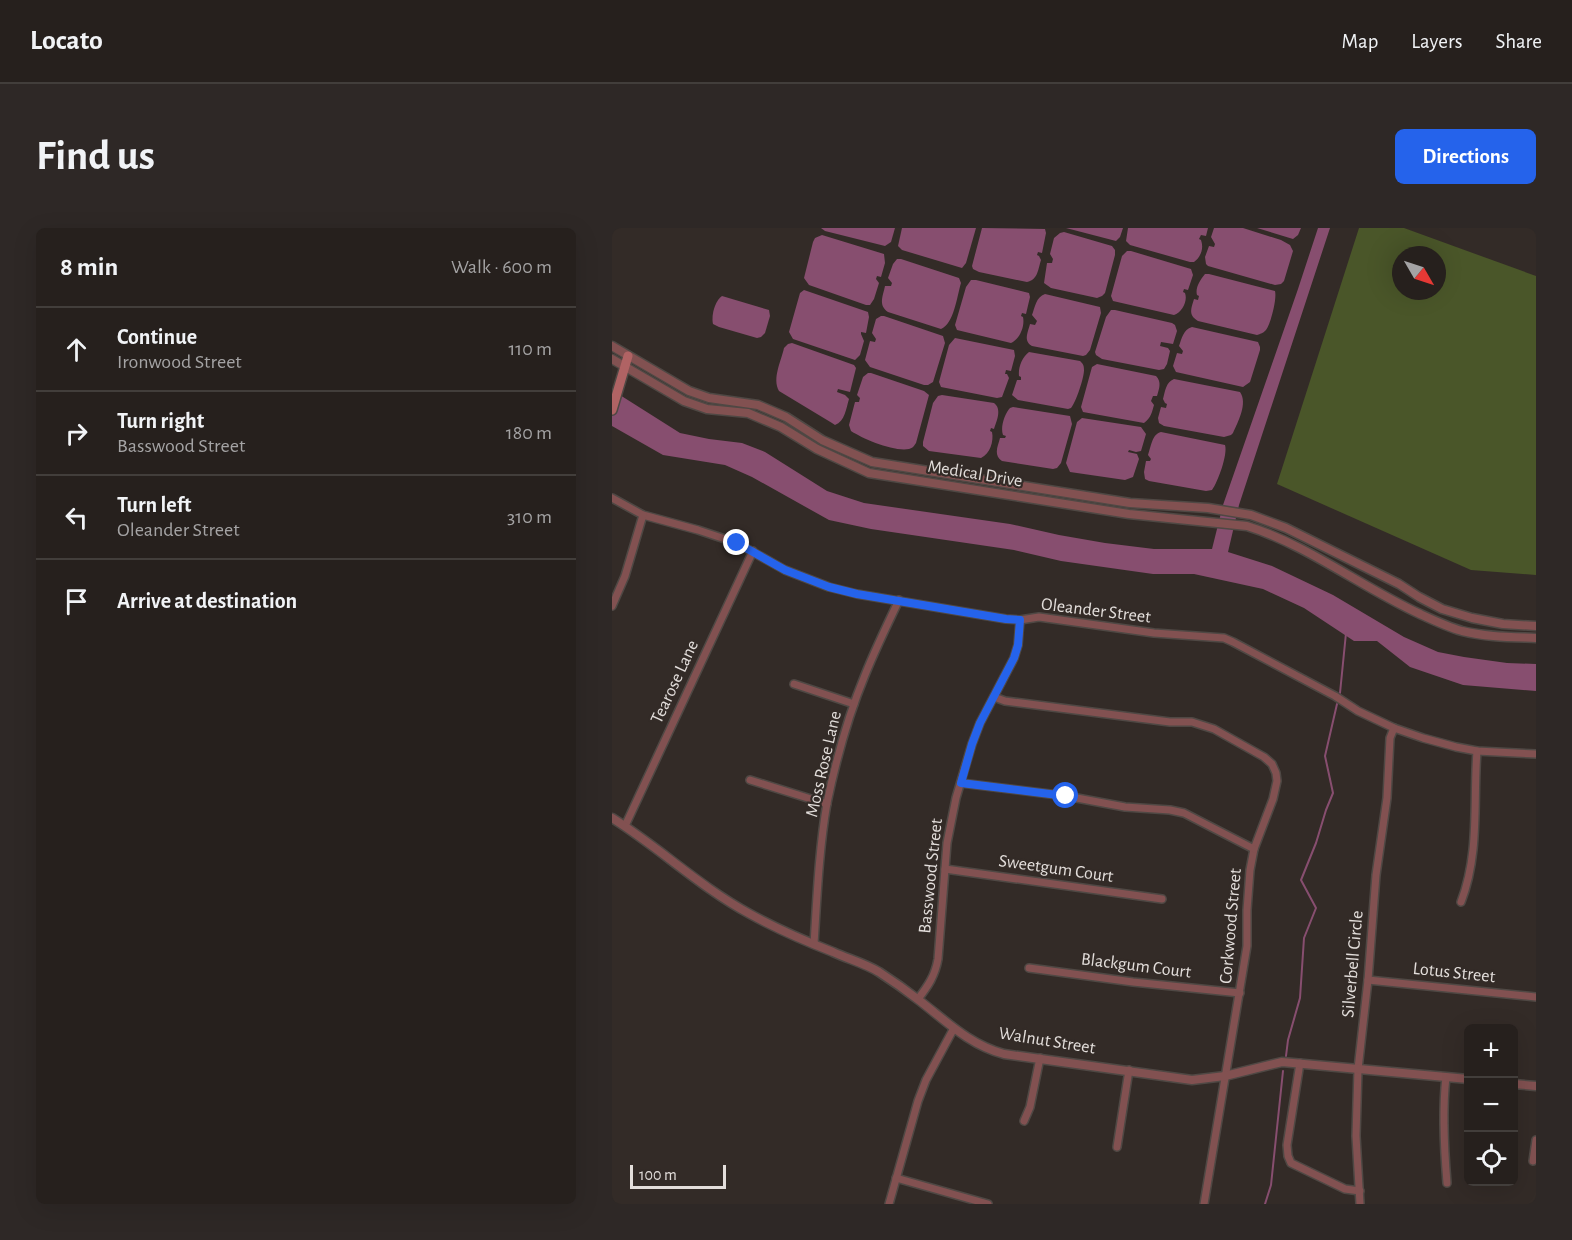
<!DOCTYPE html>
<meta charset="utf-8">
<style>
:root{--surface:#26201d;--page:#2e2826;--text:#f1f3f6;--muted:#a4a3a4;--line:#423e3b;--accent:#2563eb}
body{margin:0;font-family:"Alegreya Sans",sans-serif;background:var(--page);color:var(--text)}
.controls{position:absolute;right:18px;bottom:18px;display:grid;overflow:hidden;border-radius:9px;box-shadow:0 6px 24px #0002}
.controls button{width:54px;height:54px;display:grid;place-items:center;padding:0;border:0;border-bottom:2px solid var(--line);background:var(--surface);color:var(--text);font:30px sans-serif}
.compass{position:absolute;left:780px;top:18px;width:54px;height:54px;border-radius:50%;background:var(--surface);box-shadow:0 6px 24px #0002;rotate:129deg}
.scale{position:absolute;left:18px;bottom:15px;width:96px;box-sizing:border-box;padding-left:6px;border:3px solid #e3dedb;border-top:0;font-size:16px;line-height:21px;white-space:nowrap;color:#e3dedb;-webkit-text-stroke:4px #332b27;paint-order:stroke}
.stop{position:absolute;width:18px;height:18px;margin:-14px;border:4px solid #2563eb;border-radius:50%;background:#fff}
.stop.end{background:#2563eb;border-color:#fff;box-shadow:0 2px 6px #0008}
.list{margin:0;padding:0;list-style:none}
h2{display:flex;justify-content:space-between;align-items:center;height:78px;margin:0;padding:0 24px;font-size:26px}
h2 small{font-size:20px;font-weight:400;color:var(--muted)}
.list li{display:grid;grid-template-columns:39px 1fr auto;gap:18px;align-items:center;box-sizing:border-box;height:84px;padding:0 24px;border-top:2px solid var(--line)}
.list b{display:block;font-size:22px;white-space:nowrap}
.list p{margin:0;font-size:20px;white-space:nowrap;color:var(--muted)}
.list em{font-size:20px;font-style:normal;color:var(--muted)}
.icon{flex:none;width:33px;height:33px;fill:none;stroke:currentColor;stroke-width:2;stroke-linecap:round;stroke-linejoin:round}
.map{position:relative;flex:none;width:924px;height:976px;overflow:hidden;border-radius:9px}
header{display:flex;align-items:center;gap:36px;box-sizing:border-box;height:84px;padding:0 30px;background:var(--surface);border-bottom:2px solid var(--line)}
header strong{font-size:28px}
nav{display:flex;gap:33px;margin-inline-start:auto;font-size:21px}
.intro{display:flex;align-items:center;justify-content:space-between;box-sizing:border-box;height:144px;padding:0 36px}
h1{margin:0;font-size:42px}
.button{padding:15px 27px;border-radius:9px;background:var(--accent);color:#fff;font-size:21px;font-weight:700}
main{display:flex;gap:36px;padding:0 36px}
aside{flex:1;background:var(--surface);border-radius:9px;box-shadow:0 6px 24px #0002}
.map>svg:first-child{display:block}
.green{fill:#4a5629;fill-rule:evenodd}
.water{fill:#874e6f}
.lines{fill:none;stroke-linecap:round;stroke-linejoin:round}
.stream{stroke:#874e6f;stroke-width:2}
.minor-casing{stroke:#4f4844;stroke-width:10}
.tertiary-casing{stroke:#4f4844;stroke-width:11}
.secondary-casing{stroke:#4f4844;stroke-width:12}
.minor{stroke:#825151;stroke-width:7}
.tertiary{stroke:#825151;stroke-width:8}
.secondary{stroke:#b06364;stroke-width:9}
.route{stroke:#2563eb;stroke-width:8}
.labels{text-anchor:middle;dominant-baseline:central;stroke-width:4.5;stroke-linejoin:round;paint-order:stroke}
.street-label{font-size:18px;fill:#e3dedb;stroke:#332b27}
</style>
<header>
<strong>Locato</strong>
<nav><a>Map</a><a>Layers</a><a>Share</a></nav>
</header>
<div class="intro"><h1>Find us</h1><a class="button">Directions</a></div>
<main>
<aside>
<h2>8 min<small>Walk · 600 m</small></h2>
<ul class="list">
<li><svg class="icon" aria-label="ahead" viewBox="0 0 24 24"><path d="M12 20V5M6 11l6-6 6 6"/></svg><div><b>Continue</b><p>Ironwood Street</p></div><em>110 m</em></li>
<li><svg class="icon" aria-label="right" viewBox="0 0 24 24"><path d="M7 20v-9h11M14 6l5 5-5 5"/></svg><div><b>Turn right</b><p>Basswood Street</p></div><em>180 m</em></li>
<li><svg class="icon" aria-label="left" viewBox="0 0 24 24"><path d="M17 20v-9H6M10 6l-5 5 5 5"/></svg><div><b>Turn left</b><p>Oleander Street</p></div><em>310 m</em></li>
<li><svg class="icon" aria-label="arrive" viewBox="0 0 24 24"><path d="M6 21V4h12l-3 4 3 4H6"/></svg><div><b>Arrive at destination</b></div></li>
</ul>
</aside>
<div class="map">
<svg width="924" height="976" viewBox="0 0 924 976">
<rect width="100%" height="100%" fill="#332b27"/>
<path class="green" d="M747,0H792L924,48V347L859,342L665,256ZM789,27H825V63H789Z"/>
<g class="water">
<path d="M209,0H283L279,14L273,18L213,3Z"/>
<path d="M290,0H364L354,35L350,40L290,22L286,18Z"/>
<path d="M370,0L433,1L434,5L430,25L426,24L425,27L427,28L429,32C426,41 426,52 415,54L367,44L361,41L360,38Z"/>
<path d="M454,0H511L508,9L504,13Z"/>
<path d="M516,0H596L594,8L589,7L587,11L589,12C592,20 589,29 582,34H578L518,17L514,13Z"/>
<path d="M602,0H631L669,12L678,17L681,23L672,53L669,56L663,57L596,38L594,36L593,29L597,18L602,19L603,16L599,9Z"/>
<path d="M645,0H689L686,7L681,11Z"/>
<path d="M706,0H718L627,277L616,324L660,338L721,367L792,409L826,424L852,429L895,435L924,436V463L851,457L798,439L765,413H742L692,380L651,361L582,346H541L449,333L402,322L259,301L217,292L140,249L113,237L51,227L0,198V162L68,205L97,211L130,215L153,224L215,263L252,275L398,296L447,307L493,315L542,321H600L611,277L686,61Z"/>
<path d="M452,4L500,18L503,22V27L493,65L490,68L485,70L439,60L432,55L435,35H440L441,31L438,26L442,10L448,5Z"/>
<path d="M210,7L272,26L273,35L269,49L265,48L264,51L267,55L262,71L258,77H254L197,57L192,50L201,14L203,10Z"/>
<path d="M515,23H519L579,41L581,47L576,62L572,61L571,64L573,65C576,73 570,85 562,87L501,73L499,68L510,28Z"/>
<path d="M285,31H289L347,50L349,55C345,68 342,96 329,101L276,84C266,77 271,68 273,58H279L280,55L276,50L281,36Z"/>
<path d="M593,46H597L663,63C665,71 659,95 654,102C650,106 650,105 645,107L586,93C576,87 579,81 582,71L586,72L587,68L585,67C583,60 588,52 593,46Z"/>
<path d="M359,52H364L417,65L418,69L414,86L410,85L409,88L411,89C413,98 408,111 399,115L345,102L343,97L354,59Z"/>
<path d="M192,62L256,84L257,89L254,105L249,104V106L252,113L248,127L243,132L181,111L177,104L188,65Z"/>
<path d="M433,66L488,79L489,85L478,122L474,127L471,128L420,118C411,113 416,104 418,96L423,97L425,93L420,87C423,79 424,69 433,66Z"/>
<path d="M110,68L157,82L158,88L153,105L149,109L145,110L107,99L101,96C99,87 103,73 110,68Z"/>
<path d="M499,82H503L560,95L563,97L565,103L561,116L549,114L548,118L556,120L558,123L555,136L552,141L547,142L490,131L484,127L483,124L494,89Z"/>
<path d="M269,88H272L331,108L333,115L321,154L316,157H312L258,139L253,132L258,113L263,114L264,111L260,105L264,91Z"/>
<path d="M580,99L646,114L648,119V122L638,154L631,159L564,144L561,138L565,125L570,126L571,123L567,118C570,110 571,102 580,99Z"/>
<path d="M343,110L402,122L403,128L399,143L394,142L393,146H395L397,150L390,169L385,170L329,159L327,154L337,117Z"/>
<path d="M180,115L242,137L244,140L238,164L226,161L225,164L233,167L237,171C234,181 233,193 223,197L220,195L167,163C160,150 169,134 172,120L176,116Z"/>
<path d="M417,124L468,133C471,136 472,137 472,142C472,150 464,174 459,180L456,181L406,172L400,167L405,152H409V149L407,148C406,140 410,129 417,124Z"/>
<path d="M485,136L544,148C550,154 547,161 545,168H541L539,173L542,177C540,184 539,190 532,195L471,184L469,179L480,139Z"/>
<path d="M256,145H259L312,163L317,167L304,215C302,218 301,220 297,221C282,224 251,211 239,203L237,197L243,174H247L248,170L245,167L251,149Z"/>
<path d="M562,151L628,164C636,175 626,194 621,205L619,207L612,209L552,198L547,195L546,190L549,179L554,180L555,176L553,175L551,171C553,163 554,154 562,151Z"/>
<path d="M330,167L382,175C390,181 385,192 382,201L379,200L378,203L380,204C382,213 378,226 369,230L317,223L311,218V214L321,175L326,168Z"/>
<path d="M401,179L458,188L460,196L449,235L445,240L441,241L390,233C381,227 386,218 388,210H393L394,208L391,207C388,199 393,185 398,180Z"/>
<path d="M470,190L529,199L534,206L529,223L524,224L517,222L516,224L525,226L527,231L521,249L513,252L458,244L454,235L465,194Z"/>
<path d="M549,204L613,217C616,226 606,254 600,262L594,263L537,253L533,251L532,244L534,233H538L539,231L536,227C539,219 540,206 549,204Z"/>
</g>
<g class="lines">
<g class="stream">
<path d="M728,465L734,405"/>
<path d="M674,828L676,812L688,770L692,710L704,680L689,652L704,615L714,582L721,565L713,528L725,476"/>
<path d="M653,976L659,957L671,843"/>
</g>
<g class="minor-casing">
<g id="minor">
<path d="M0,270L31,287L86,302L125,315L173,342L217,359L245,366L394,391L408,392L427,389L542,405L612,410L621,414L723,468L746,483L782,500L811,510L844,519L865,523L924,526"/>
<path d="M0,378L13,348L31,287"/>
<path d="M182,456L242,476"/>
<path d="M382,469L393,473L558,494H580L602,501L652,529L660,536L664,545L665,553L661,571L642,621L638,642L635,682V718L592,976"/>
<path d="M138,552L215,576"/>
<path d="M349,555L454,568L513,579L558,582L572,585L642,621"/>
<path d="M13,598L141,323"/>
<path d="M333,641L550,671"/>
<path d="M849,674C868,625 861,573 865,523"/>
<path d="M202,716C205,669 207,621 215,575C224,532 236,488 253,447C263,422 275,397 287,372"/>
<path d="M417,740L521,754L628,765"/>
<path d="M756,752L924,769"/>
<path d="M306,771C316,758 323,748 326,731L335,615L344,570L360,516L368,495L402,430L406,417L408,392"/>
<path d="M688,835L675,917L676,928L679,935L733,961L748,963"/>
<path d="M834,849C830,884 832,919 835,955"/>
<path d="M412,893L418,879L428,830"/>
<path d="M505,919L517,842"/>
<path d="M921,933L924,912"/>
<path d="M284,950L376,976"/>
<path d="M277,976L306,873L314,852L342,800"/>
<path d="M748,976L744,908L746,841L756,752L764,647L775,570L778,510L782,500"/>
</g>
</g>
<g class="tertiary-casing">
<g id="tertiary">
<path d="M0,118L77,163L97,170L146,177L174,189L210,212L260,234L518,275L596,280L639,287L674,300L787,356L807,369L830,381L860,390L891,396L924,398"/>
<path d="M0,131L72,173L95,181L136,185L169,199L205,221L257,245L517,286L635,298C696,317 749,359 808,386C821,392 836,399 850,403C874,409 900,409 924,410"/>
<path d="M0,590C48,620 88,659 138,686C165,701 193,713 221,724C236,731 252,735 267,744C281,753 295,763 308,773C335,794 358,817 392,826L580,852L613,848L670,834L856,851"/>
<path d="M902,856L924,858"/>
</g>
</g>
<g class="secondary-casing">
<path id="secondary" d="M0,182L16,128"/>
</g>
<use href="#minor" class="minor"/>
<use href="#tertiary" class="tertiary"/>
<use href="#secondary" class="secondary"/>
</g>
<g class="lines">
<path class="route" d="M125,315L173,342L217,359L245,366L394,391L408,392L406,417L402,430L368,495L360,516L349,555L454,568"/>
</g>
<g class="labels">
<g class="street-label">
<text transform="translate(363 246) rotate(9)">Medical Drive</text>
<text transform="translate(484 383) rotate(7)">Oleander Street</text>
<text transform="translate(63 454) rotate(-65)">Tearose Lane</text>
<text transform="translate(212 536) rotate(-77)">Moss Rose Lane</text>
<text transform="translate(444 641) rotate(8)">Sweetgum Court</text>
<text transform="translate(319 648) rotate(-84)">Basswood Street</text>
<text transform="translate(619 698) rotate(-85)">Corkwood Street</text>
<text transform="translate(741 736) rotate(-85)">Silverbell Circle</text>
<text transform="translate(524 738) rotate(7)">Blackgum Court</text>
<text transform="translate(842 745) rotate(6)">Lotus Street</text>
<text transform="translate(435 813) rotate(9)">Walnut Street</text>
</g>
</g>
</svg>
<div class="controls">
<button>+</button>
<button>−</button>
<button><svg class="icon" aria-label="locate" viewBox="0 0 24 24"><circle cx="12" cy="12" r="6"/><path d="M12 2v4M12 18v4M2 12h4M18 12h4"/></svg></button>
</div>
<svg class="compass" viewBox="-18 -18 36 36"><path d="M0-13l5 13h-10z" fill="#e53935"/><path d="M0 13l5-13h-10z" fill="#a4a3a4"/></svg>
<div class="scale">100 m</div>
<div class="stop" style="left:454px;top:568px"></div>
<div class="stop end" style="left:125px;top:315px"></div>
</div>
</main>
